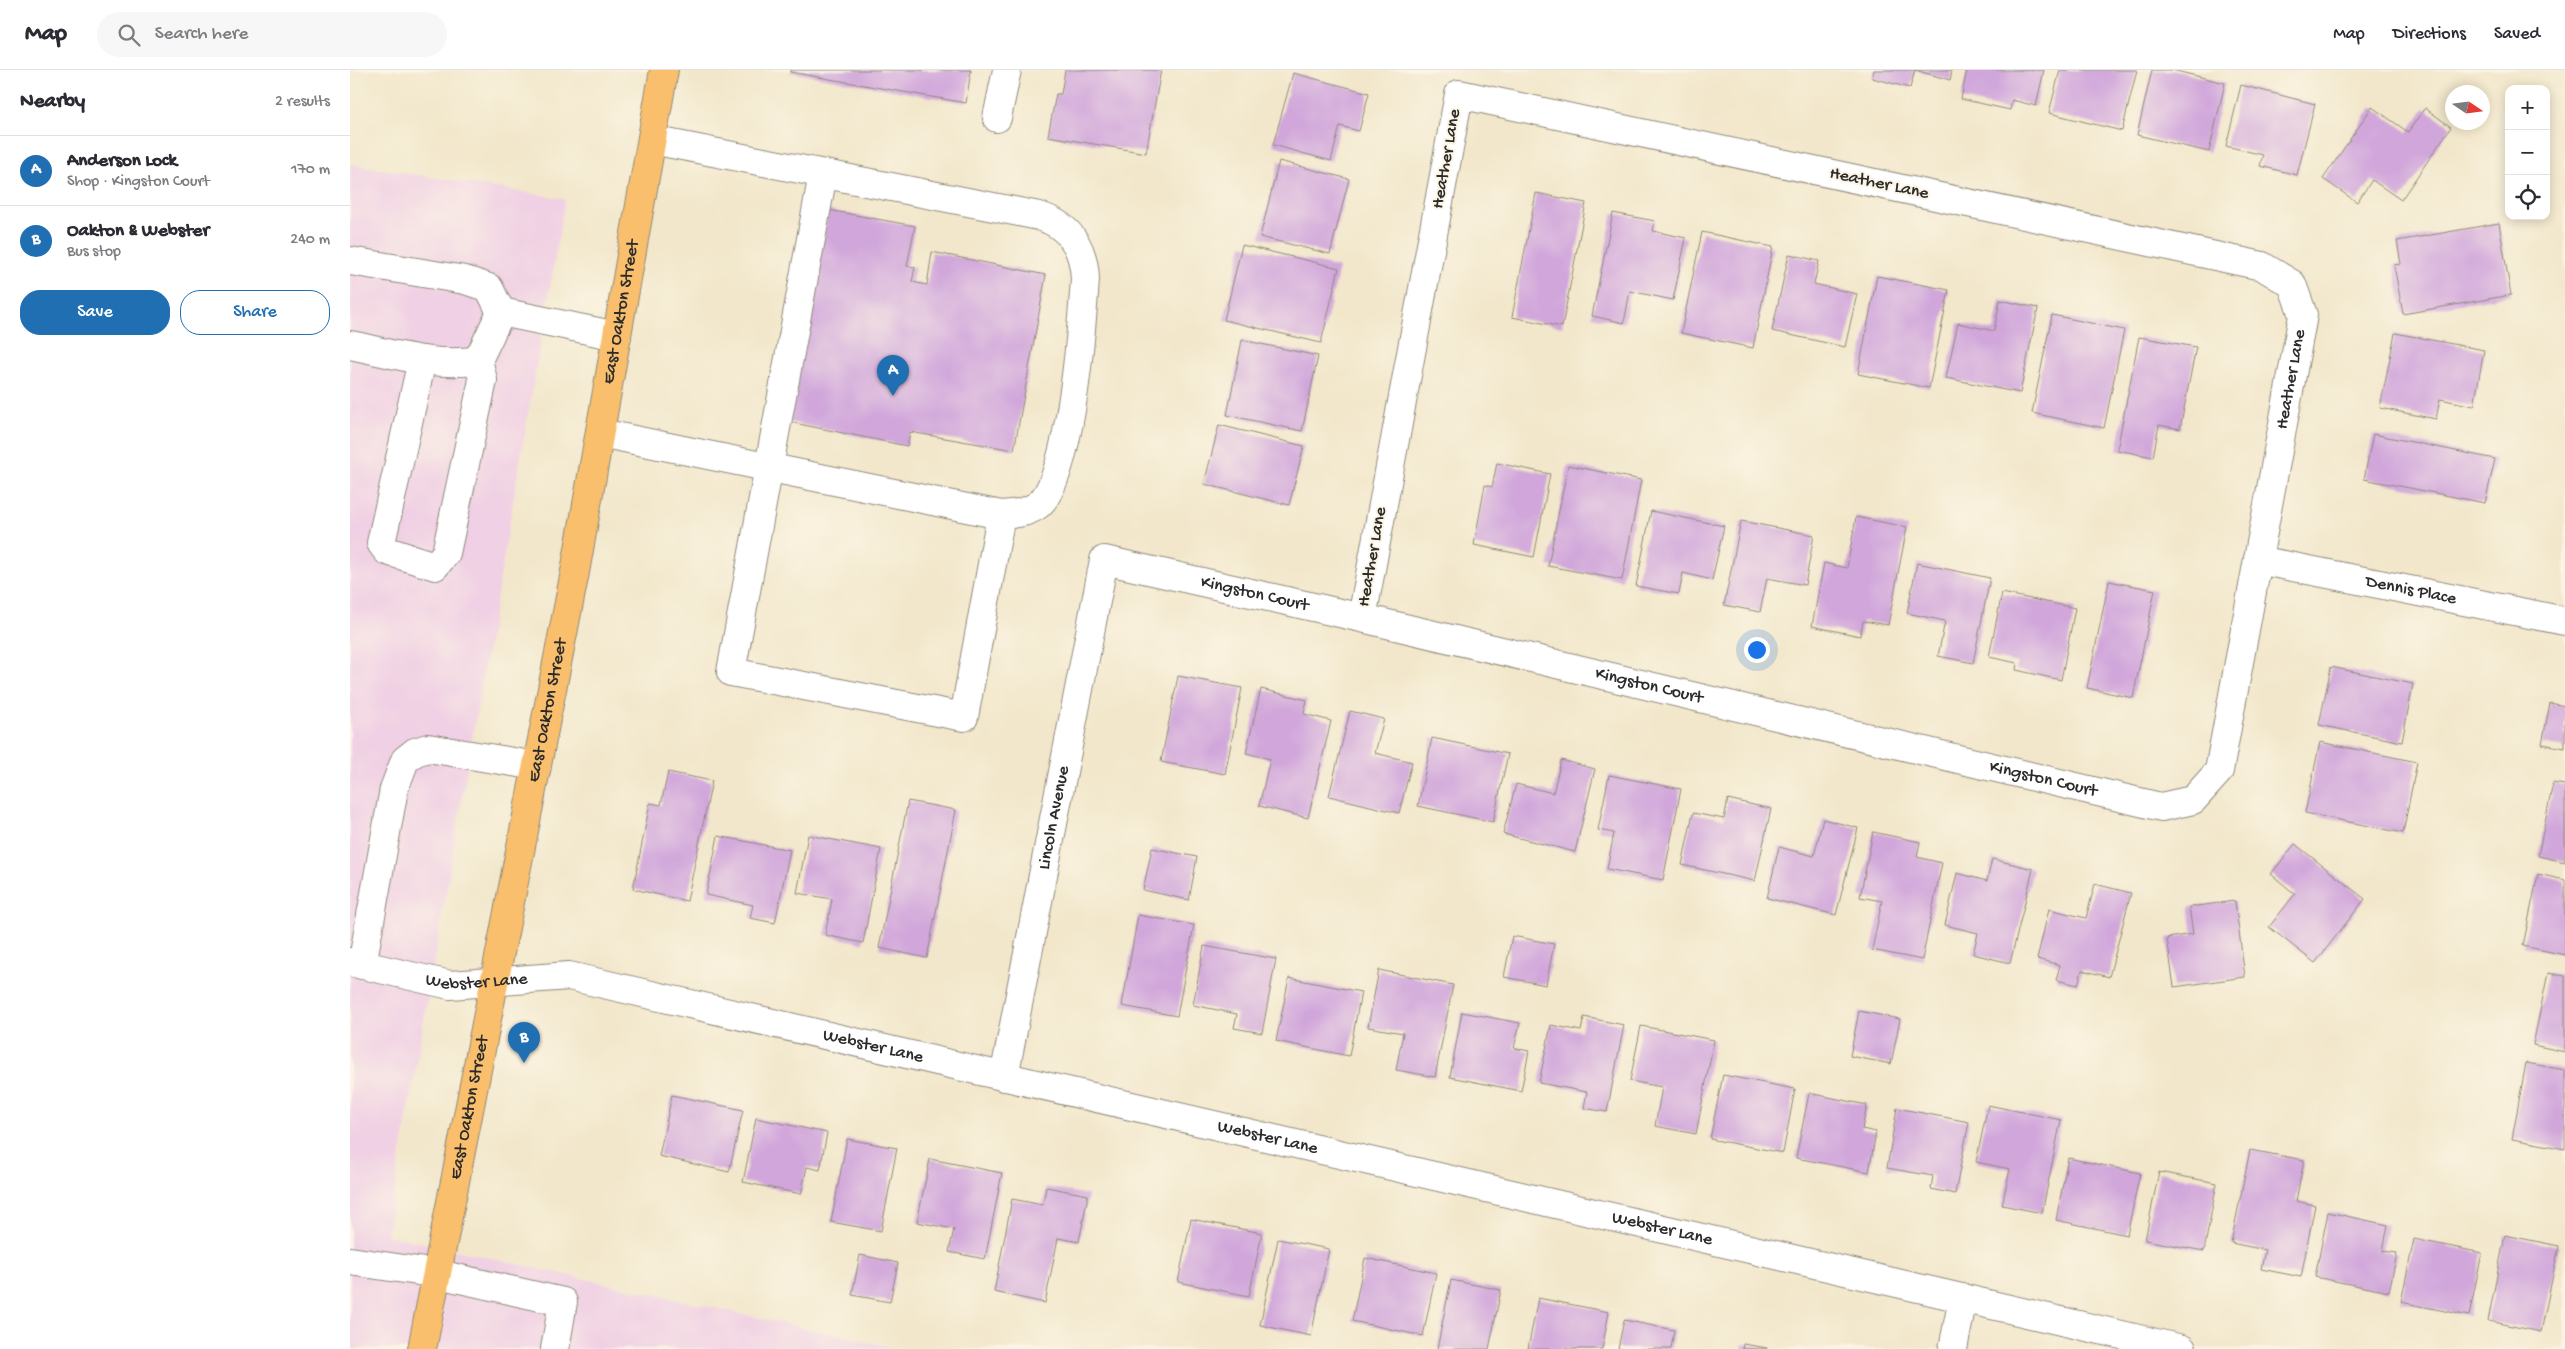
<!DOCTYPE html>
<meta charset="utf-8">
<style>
:root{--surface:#fff;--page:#f7f7f7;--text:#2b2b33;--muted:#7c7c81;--line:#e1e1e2;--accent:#1f6fb2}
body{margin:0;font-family:"Gochi Hand",sans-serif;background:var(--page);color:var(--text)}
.controls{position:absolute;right:15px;top:15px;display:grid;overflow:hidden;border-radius:10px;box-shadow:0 2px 12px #0003}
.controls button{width:45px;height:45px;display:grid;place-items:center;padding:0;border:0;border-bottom:1px solid var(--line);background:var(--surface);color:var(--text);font:25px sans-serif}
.compass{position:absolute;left:2095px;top:15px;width:45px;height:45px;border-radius:50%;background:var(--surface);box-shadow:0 2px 12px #0003;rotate:103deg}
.you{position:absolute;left:1406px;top:579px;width:18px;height:18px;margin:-12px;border:4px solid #fff;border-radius:50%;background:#1a73e8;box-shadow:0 0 0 8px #1a73e833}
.badge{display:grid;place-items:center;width:32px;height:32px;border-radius:50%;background:var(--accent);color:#fff;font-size:16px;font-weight:700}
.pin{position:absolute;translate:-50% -41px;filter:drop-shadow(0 1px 2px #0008)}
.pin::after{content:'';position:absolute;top:26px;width:18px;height:15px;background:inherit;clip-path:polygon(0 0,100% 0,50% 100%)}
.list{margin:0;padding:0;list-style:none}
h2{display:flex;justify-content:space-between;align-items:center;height:65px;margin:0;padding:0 20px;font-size:21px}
h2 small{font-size:16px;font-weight:400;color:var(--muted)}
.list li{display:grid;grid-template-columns:32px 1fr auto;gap:15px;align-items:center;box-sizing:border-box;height:70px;padding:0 20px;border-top:1px solid var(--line)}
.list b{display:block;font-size:19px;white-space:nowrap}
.list p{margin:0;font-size:16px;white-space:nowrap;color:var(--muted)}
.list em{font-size:16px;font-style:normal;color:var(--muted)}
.actions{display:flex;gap:10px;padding:15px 20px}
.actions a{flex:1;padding:11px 0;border:1px solid var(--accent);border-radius:20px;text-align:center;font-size:18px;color:var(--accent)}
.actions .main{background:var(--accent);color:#fff}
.icon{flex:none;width:28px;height:28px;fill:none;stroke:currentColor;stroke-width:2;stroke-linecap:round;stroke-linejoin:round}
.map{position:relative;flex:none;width:2215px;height:1279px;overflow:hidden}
header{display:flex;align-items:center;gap:30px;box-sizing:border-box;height:70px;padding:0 25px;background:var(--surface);border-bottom:1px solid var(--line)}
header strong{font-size:24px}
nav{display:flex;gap:28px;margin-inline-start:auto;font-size:18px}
.search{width:350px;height:45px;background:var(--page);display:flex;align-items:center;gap:12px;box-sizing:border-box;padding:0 18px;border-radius:28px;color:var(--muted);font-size:19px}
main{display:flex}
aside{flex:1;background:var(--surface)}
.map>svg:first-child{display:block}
.built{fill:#f0d0e4}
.building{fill:#d1a7db}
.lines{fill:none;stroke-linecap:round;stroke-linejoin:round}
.minor-casing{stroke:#8e897b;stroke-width:30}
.major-casing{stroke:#8e897b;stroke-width:30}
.minor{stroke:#fff;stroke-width:28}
.major{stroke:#f9bf6d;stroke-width:28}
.labels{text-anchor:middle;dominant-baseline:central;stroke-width:4;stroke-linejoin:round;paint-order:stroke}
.street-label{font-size:18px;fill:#2b2b2b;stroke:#fcf5e5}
</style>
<header>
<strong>Map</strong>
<div class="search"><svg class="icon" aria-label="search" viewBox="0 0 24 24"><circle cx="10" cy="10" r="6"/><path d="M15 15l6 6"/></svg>Search here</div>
<nav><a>Map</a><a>Directions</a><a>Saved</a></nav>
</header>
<main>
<aside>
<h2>Nearby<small>2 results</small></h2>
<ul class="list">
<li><span class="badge">A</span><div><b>Anderson Lock</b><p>Shop · Kingston Court</p></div><em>170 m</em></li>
<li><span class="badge">B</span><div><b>Oakton &amp; Webster</b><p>Bus stop</p></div><em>240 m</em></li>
</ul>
<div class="actions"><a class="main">Save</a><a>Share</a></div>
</aside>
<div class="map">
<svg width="2215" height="1279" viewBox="0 0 2215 1279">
<rect width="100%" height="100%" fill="#fcf5e5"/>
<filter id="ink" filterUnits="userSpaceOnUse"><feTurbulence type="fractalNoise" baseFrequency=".02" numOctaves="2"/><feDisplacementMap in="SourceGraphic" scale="10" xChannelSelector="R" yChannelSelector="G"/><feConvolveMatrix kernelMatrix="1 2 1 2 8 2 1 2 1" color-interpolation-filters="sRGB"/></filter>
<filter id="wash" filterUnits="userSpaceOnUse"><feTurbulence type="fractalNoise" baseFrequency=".0096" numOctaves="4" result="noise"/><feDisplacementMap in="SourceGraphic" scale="20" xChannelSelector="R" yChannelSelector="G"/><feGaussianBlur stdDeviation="1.12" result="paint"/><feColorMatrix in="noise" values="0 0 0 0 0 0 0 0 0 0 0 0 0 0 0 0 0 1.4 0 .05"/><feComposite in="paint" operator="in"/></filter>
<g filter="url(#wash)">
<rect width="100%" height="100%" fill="#f2e7cb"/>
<path class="built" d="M0,94L215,129L37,1165L549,1279H0Z"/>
<g id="blocks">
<g class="building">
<path d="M441,0H621L616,33L440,2Z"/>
<path d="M715,0H811L796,83L698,66L706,24H711Z"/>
<path d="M1524,0H1565L1560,18L1522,8Z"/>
<path d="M1565,0H1602L1600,10Z"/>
<path d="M1617,0H1694L1686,36L1662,30L1660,40L1611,29Z"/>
<path d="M1710,0H1787L1772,61L1699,43Z"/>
<path d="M1802,0H1822L1875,13L1859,82L1787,65Z"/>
<path d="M943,3L1019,23L1009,61L990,56L981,91L923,75Z"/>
<path d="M1891,15L1965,34L1947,105L1910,96L1913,85L1876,76Z"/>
<path d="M2022,37L2058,62L2075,38L2101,57L2051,130L2022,110L2007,132L1973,109Z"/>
<path d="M929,91L999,109L980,184L910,167Z"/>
<path d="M1186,123L1236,133L1212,257L1162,247Z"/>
<path d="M478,140L565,156L557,196L565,197L562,212L577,215L582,182L696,205L664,380L560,362L557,376L439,352Z"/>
<path d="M1263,143L1305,151L1303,161L1336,168L1323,230L1280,221L1274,253L1242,246Z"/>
<path d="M2149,153L2161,225L2053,244L2044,195L2051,194L2047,171Z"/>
<path d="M1352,162L1423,177L1403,278L1331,263Z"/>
<path d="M892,175L989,198L971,273L874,250Z"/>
<path d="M1439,184L1469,191L1464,214L1507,224L1495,277L1422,261Z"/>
<path d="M1527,206L1599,220L1579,318L1508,304Z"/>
<path d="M1650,230L1688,238L1670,323L1596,308L1608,253L1644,261Z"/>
<path d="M1702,245L1774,260L1754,358L1682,343Z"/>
<path d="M2045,263L2134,280L2124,336L2090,329L2086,349L2030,338Z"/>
<path d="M1789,267L1846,277L1830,359L1809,355L1803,387L1767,380Z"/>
<path d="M892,270L968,286L952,361L877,345Z"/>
<path d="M869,355L954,376L939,435L854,414Z"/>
<path d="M2023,364L2145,389L2135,433L2014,409Z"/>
<path d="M1147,393L1200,404L1184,487L1124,475L1135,415L1142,417Z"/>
<path d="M1218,395L1291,410L1272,510L1198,496Z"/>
<path d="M1301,441L1374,456L1362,510L1333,503L1329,524L1286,516Z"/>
<path d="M1506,447L1557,457L1538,555L1513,551L1510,566L1462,556L1474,493L1497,498Z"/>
<path d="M1391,451L1464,465L1455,515L1417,508L1410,542L1374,535Z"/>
<path d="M1567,493L1640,508L1623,593L1588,586L1595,551L1557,543Z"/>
<path d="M1759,511L1805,520L1783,628L1737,618Z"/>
<path d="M1652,523L1725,538L1711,610L1666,600L1667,593L1639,587Z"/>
<path d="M1981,597L2063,614L2052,672L1969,655Z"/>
<path d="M828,606L892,618L875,704L811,692Z"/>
<path d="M911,619L957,630L954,644L981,651L958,748L909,736L920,689L896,683Z"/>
<path d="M2200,633L2215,636V678L2192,674Z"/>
<path d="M1000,641L1034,649L1025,683L1062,692L1049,743L979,726Z"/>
<path d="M1082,668L1158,684L1143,752L1068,736Z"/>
<path d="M1970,672L2067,692L2053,763L1955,743Z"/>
<path d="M1211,690L1245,699L1225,782L1153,764L1166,714L1203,723Z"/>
<path d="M318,702L362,711L337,831L283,819L300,733L311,735Z"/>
<path d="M1259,705L1331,719L1313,810L1257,799L1264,763L1248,760Z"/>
<path d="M2203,713L2215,715V792L2188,786Z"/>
<path d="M1378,729L1421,739L1405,811L1332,795L1343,743L1374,749Z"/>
<path d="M558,731L606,740L577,888L529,878Z"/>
<path d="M1473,749L1508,758L1486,845L1417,828L1429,777L1464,786Z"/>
<path d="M1523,762L1570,772L1567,787L1592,793L1572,890L1522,880L1532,831L1510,827Z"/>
<path d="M458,765L531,779L513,873L475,865L482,829L447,823Z"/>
<path d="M368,766L440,780L425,853L400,848L403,835L356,825Z"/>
<path d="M1945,774L2015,829L1965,893L1919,857L1945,824L1921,804Z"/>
<path d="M802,778L847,787L839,830L793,820Z"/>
<path d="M1642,789L1683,799L1660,893L1623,884L1628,863L1595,855L1607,803L1637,811Z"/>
<path d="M2188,804L2215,810V885L2173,876Z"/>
<path d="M1745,814L1781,823L1759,907L1732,900L1728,915L1706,910L1710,895L1687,889L1699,839L1736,848Z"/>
<path d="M1885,831L1895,907L1824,917L1817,868L1843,864L1839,837Z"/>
<path d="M788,845L844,855L827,946L772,936Z"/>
<path d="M1162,866L1204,874L1196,915L1154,907Z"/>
<path d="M854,876L926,889L912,963L884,958L887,944L843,935Z"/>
<path d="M1029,900L1103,915L1085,1007L1046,1000L1053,963L1018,957Z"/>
<path d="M2198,903L2215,906V982L2183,975Z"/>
<path d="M939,908L1011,922L999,986L926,971Z"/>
<path d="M1509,941L1550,949L1541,994L1500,986Z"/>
<path d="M1112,942L1170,953L1164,978L1179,981L1171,1021L1100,1007Z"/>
<path d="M1234,947L1274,955L1257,1042L1234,1038L1237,1022L1189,1013L1201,955L1231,961Z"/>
<path d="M1291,956L1364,970L1346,1064L1305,1056L1312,1017L1280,1011Z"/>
<path d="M2176,993L2215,1000V1079L2162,1069Z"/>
<path d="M1373,1005L1445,1019L1433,1083L1360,1069Z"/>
<path d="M1459,1023L1517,1035L1512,1059L1526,1062L1519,1102L1446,1088Z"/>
<path d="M322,1025L393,1040L379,1102L309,1086Z"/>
<path d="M1638,1035L1711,1050L1692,1143L1652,1135L1660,1099L1626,1092Z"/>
<path d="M1547,1038L1619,1052L1605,1124L1581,1119L1583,1106L1537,1098Z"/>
<path d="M406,1048L477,1063L470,1100L457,1097L451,1124L393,1112Z"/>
<path d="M497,1069L547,1078L531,1161L481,1152Z"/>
<path d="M1900,1080L1954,1090L1946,1131L1965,1135L1951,1207L1911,1199L1915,1180L1881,1173Z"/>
<path d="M1718,1088L1790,1103L1777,1165L1706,1150Z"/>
<path d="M580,1089L652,1103L635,1189L599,1182L604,1159L567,1152Z"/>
<path d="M1809,1102L1867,1113L1854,1181L1795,1170Z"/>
<path d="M696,1117L738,1125L729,1172L708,1168L695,1233L644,1222L662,1129L693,1135Z"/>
<path d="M1978,1142L2038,1155L2033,1181L2047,1183L2039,1222L1965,1207Z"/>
<path d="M841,1149L912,1163L899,1226L828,1212Z"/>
<path d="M2155,1165L2209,1176L2191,1262L2138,1251Z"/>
<path d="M928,1169L979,1179L961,1266L910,1255Z"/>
<path d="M2064,1169L2132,1183L2119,1246L2051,1232Z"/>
<path d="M510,1185L548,1193L540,1232L502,1225Z"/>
<path d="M1015,1188L1086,1203L1073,1266L1002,1251Z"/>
<path d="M1101,1210L1151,1220L1139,1279H1087Z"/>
<path d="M1188,1228L1259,1242L1252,1279H1178Z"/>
<path d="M1274,1250L1324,1260L1321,1279H1268Z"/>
<path d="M1393,1274L1417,1278V1279H1392Z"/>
</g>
</g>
</g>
<g filter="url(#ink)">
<use href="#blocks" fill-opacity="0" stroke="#8e897b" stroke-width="1"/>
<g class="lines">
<g class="minor-casing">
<g id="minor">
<path d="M647,48L657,0"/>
<path d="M302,70L689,146C719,155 734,177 735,209C732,253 721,410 688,435C677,443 664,444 651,445L614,647L381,602L473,104"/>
<path d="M0,191L115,210L139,218L151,242"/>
<path d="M151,242L267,266"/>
<path d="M0,275C41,283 86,298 128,290"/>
<path d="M72,290L31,473L37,481L85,496L96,483L133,310L128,290L151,242"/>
<path d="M250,363L651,445"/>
<path id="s1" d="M1908,490L2215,551"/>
<path id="s2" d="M0,892L100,915L219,906L1832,1279"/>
<path d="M12,895L44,719L55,690L65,682L78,678L187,696"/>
<path id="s3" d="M654,1007L754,490L1012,548L1811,737L1843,730L1869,701L1953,245L1942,214L1912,196L1109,24L1012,548"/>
<path d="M0,1191L88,1204L213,1232L205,1279"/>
<path d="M1603,1279L1613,1228"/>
</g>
</g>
<g class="major-casing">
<g id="major">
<path id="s4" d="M72,1279L225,502L314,0"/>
</g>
</g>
<use href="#minor" class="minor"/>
<use href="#major" class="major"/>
</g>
</g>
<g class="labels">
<g class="street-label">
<text transform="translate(1097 89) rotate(-80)">Heather Lane</text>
<text transform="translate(1529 114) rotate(12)">Heather Lane</text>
<text stroke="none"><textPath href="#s4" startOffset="1056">East Oakton Street</textPath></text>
<text stroke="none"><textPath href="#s3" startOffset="2082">Heather Lane</textPath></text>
<text transform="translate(1023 487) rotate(-80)">Heather Lane</text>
<text stroke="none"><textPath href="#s1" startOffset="156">Dennis Place</textPath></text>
<text stroke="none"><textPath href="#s3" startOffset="681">Kingston Court</textPath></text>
<text stroke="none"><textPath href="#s3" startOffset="1086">Kingston Court</textPath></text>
<text stroke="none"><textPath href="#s4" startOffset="651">East Oakton Street</textPath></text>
<text stroke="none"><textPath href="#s3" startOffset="1491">Kingston Court</textPath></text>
<text stroke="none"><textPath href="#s3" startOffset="264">Lincoln Avenue</textPath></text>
<text stroke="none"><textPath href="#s2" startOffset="129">Webster Lane</textPath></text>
<text stroke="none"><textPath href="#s2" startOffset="534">Webster Lane</textPath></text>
<text stroke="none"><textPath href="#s4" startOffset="246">East Oakton Street</textPath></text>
<text stroke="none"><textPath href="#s2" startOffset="939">Webster Lane</textPath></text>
<text stroke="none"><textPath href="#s2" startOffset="1344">Webster Lane</textPath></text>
</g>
</g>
</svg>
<div class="controls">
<button>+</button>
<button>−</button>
<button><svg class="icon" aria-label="locate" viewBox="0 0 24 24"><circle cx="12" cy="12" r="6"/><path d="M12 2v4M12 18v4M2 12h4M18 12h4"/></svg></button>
</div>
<svg class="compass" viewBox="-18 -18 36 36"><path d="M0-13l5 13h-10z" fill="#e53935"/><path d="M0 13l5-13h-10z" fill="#7c7c81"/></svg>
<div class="you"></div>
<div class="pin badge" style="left:543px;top:326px">A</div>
<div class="pin badge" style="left:174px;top:993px">B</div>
</div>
</main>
